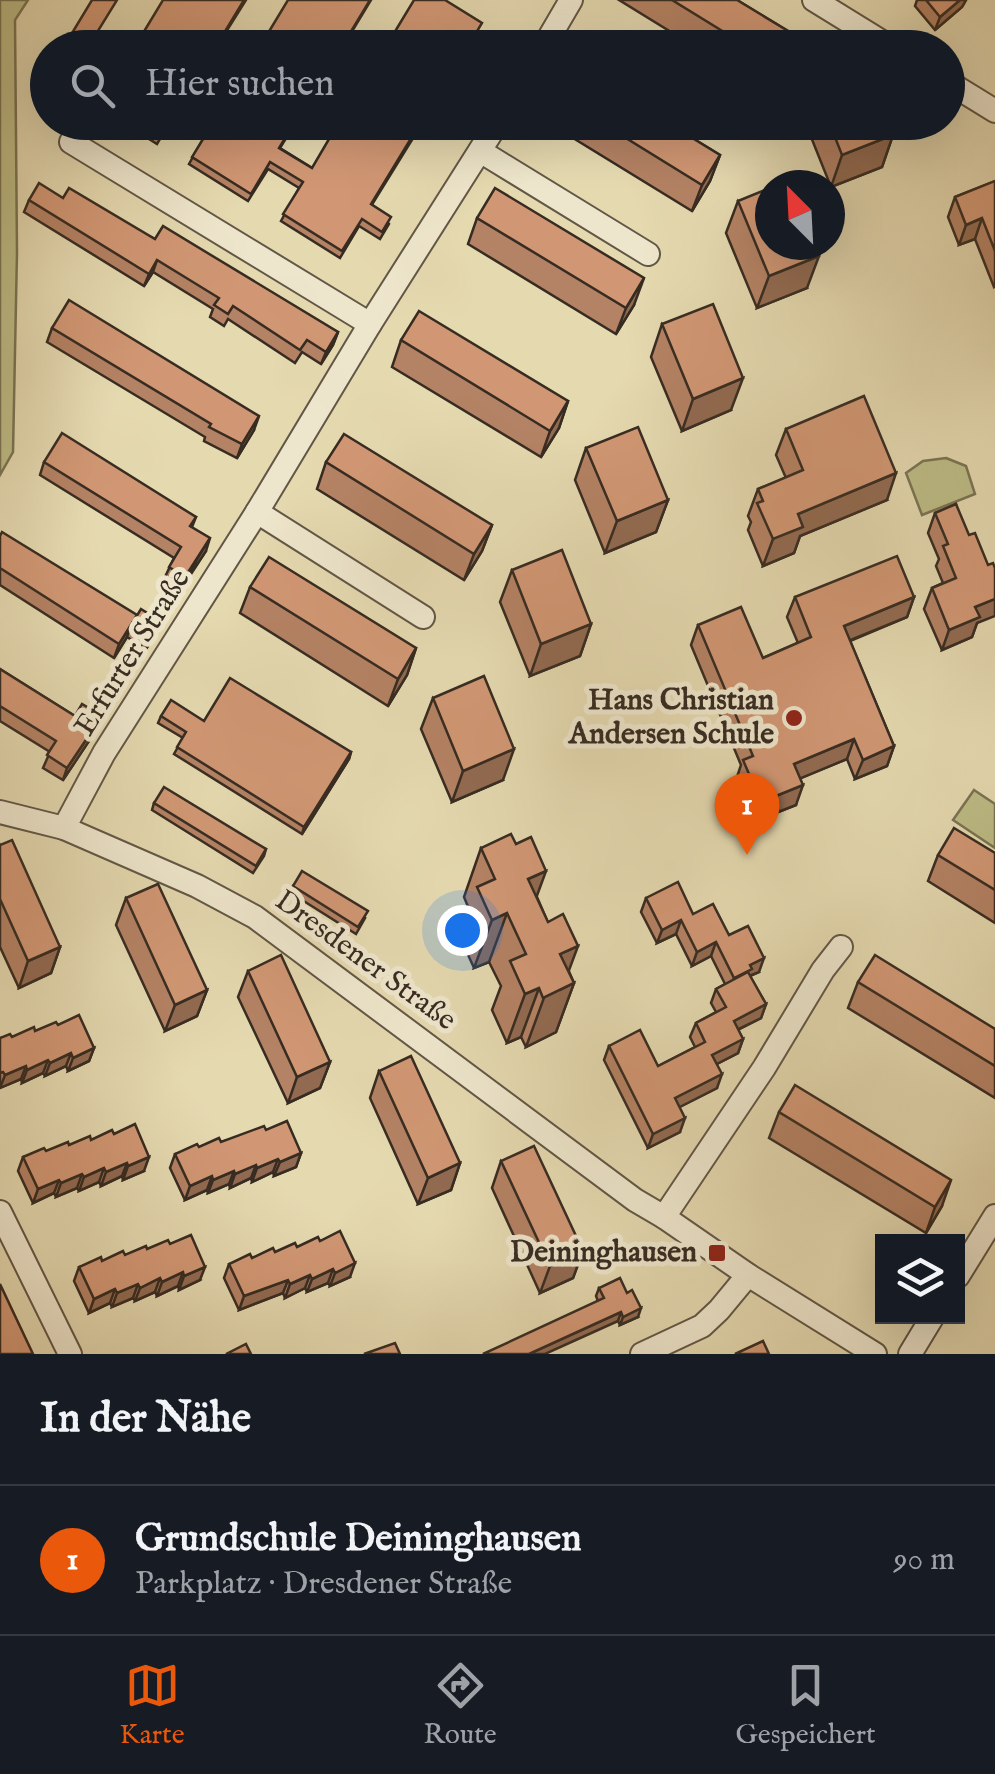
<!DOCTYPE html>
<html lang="de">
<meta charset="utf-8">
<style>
:root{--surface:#171b24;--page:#242831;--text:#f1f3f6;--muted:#9ea1a6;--line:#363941;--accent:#ea580c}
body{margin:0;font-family:"IM FELL English",serif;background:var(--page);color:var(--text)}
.controls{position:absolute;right:30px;bottom:30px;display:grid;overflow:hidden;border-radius:0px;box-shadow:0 10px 40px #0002}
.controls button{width:90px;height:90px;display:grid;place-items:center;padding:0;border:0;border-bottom:2px solid var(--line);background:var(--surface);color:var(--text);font:50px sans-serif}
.compass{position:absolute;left:755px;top:170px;width:90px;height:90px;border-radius:50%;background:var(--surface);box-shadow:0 10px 40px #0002;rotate:336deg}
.you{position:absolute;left:462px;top:930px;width:35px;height:35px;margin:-25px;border:8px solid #fff;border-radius:50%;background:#1a73e8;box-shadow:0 0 0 15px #1a73e833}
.badge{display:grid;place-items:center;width:65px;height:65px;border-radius:50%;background:var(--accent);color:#fff;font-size:32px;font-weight:700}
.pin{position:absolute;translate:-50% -82px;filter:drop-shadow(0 2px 5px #0008)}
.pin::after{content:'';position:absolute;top:52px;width:35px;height:30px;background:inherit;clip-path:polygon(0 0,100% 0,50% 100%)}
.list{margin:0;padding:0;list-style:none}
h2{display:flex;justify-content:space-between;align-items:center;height:130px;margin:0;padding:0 40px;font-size:42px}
h2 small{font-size:32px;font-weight:400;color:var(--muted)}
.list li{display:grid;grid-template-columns:65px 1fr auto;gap:30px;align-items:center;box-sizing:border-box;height:150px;padding:0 40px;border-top:2px solid var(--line)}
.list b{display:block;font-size:38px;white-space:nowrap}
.list p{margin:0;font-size:32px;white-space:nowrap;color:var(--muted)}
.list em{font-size:32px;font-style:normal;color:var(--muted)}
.icon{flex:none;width:55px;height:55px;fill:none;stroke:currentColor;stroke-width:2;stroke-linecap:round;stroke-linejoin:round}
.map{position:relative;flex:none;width:995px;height:1354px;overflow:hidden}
.search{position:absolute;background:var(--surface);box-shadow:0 10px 40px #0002;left:30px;right:30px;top:30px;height:110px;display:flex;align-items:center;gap:25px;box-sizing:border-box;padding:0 35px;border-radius:55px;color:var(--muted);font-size:38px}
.sheet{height:280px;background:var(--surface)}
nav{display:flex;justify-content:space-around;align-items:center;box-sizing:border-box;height:140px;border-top:2px solid var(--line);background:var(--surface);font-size:28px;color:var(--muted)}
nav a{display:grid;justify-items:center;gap:5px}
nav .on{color:var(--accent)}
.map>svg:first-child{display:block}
.green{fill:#bdbc86;stroke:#7a7454;stroke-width:2.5}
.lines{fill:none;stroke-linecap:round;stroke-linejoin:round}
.minor-casing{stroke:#625746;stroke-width:26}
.minor{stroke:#eee6cc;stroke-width:22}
.wall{fill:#b48264;stroke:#372c22;stroke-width:2.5}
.shaded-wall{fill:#926a51;stroke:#372c22;stroke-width:2.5}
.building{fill:#d19774;stroke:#372c22;stroke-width:2.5}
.poi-dot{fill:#8f2418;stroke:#eee6cc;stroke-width:4}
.labels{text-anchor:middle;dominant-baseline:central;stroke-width:10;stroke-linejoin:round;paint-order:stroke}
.street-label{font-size:30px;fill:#372c22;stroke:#eee6cc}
.poi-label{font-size:30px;font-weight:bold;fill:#372c22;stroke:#eee6cc;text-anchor:end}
</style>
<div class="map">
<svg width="995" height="1354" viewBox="0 0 995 1354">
<rect width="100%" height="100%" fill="#e5d9b0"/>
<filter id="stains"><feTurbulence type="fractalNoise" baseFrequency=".002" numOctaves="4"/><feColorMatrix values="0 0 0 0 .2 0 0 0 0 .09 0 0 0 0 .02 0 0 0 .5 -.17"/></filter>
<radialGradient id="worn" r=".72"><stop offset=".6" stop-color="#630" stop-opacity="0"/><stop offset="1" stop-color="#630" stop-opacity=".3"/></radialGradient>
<g class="green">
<path d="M0,0H28L15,20L17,252L13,452L0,475Z"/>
<path d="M946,458L966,466L975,494L922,515L906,473L923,461Z"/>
<path d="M974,790L995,804V848L953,820Z"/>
</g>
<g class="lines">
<g class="minor-casing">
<g id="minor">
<path d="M814,0L892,48"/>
<path d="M543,48L571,0"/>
<path d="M948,82L995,111"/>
<path d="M71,142L370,324"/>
<path d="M480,151L648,254"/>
<path d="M257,512L423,617"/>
<path d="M0,812L64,828L197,886L255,917L635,1200L664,1217L748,1275L875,1354"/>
<path d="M64,828L104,753L257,512L370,324L498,122"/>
<path d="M0,1212L70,1354"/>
<path d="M664,1217L764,1068L823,970L841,947"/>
<path d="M958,1276L995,1216"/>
<path d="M642,1354L702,1326L719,1310L748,1275"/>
<path d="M910,1354L933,1316"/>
</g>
</g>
<use href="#minor" class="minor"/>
</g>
<g class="wall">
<path d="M619,0H737L793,34L789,48H697Z"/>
<path d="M917,0H966L962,7L935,30L915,6Z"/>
<path d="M122,122H170L157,144Z"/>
<path d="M192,122H296L280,148L372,205L389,224L380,239L359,226L340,258L281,221L299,188L268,169L248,201L189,164L207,132Z"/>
<path d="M547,122H666L720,155L710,181L692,211Z"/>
<path d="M805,122H889L893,135L882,167L831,187Z"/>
<path d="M995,181V286L994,287L975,239L959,245L948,217L955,197Z"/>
<path d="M63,198L155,239L338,332L333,345L321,364L302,352L295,363L228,319L224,326L210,317L213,309L153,272L144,286L24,212L29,200Z"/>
<path d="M738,201L807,288L757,308L726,233Z"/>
<path d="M477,218L634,305L616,334L468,244Z"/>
<path d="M662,324L731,410L682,431L651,357Z"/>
<path d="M52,328L254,430L237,458L204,441L205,437L47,342Z"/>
<path d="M401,340L568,401L559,428L541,457L392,367Z"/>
<path d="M786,429L887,500L800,536L794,553L763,566L748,530L751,522L748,516L758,489L786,478L776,455Z"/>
<path d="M586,448L668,500L656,532L605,553L575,480Z"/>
<path d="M44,462L196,517L192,527L206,551L180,589L164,579L174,558L40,475Z"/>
<path d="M326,462L492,525L482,551L464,580L317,489Z"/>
<path d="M956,504L977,623L972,637L942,650L924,609L932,588L943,583L936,566L939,559L928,533L935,513Z"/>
<path d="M0,536L156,633L146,649L127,637L114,658L0,585Z"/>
<path d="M512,570L591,624L580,656L530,676L500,602Z"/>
<path d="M250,587L416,648L407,675L388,706L240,613Z"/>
<path d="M795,597H914L907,617L850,641L894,746L887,766L855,779L847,759L800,778L796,805L753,822L736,780L741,765L691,645L698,625L763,658L798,643L787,617Z"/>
<path d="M0,669L75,716H102L97,729L63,780L43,768L50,752L0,721Z"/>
<path d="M433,698L503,780L452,802L421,729Z"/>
<path d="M161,716L204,721L351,752L349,759L302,834L174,754L183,738L158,723Z"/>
<path d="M154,803L266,849L264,856L253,873L152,810Z"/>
<path d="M0,845L60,947L51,973L19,988L0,947Z"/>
<path d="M481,848L537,897L574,983L556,1032L526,1047L521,1037L507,1043L492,1010L501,986L489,962L474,968L459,935L469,909L464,897Z"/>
<path d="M995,853V923L928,881L938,855Z"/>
<path d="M293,886L365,918L356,934L291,893Z"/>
<path d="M126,898L207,990L197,1016L165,1031L116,925Z"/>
<path d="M646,898L693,914L729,935L759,972L750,976L766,1004L761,1018L738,1030L743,1039L738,1053L717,1064V1088L679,1107L680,1132L648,1148L604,1060L609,1046L658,1066L695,1047L690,1037L696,1023L716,1012L711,1003L716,989L725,984L711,956L692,966L676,934L657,943L641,912Z"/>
<path d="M248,971L330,1062L320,1088L288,1103L238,997Z"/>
<path d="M858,982L995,1029V1098L848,1008Z"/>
<path d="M58,1025L94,1048L89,1061L68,1071L66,1066L45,1076L43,1073L22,1083L21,1079L0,1088V1038L12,1037Z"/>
<path d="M379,1071L460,1163L451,1190L418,1204L370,1098Z"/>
<path d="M779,1112L942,1206L926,1233L769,1138Z"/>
<path d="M266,1130L301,1153L296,1167L274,1176L273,1172L252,1182L251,1178L230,1188L229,1184L208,1193L207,1190L185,1200L170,1168L175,1154Z"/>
<path d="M114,1134L144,1171L123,1180L122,1176L101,1186L99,1182L79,1191L77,1188L56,1197L54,1193L33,1203L18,1171L23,1157Z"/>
<path d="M501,1161L583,1251L573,1278L540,1293L492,1188Z"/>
<path d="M320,1241L350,1277L330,1286L328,1283L307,1292L305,1288L285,1298L283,1293L239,1310L224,1278L229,1264Z"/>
<path d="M147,1249L200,1280L179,1290L178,1286L157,1296L155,1292L135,1301L133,1298L112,1307L110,1303L89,1313L74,1281L79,1267Z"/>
<path d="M599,1288L638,1317L620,1325L618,1321L598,1301L596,1296Z"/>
</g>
<g class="shaded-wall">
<path d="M244,0H246L216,48H215Z"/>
<path d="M370,0H371L342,48H341Z"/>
<path d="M960,0H966L962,7L935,30L940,17Z"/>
<path d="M421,122H423L368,211L371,204Z"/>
<path d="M893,135L882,167L831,187L842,155Z"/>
<path d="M720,155L710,181L692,211L702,185Z"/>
<path d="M982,218L975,239L959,245L966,225Z"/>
<path d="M819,256L807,288L757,308L769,276Z"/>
<path d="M157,260L153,272L144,286L149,274Z"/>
<path d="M644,278L634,305L616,334L626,308Z"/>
<path d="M338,332L333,345L321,364L326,352Z"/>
<path d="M743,378L731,410L682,431L693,399Z"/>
<path d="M568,401L559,428L541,457L550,431Z"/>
<path d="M259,416L254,430L237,458L242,444Z"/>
<path d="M896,473L887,500L800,536L794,553L763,566L773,539L798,514Z"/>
<path d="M668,500L656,532L605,553L617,521Z"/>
<path d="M492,525L482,551L464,580L474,554Z"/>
<path d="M210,538L206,551L191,574L196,561Z"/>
<path d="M194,561L190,573L180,589L185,577Z"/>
<path d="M914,597L907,617L836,646L844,626Z"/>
<path d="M995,599V616L977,623L972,637L942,650L949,630L975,607Z"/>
<path d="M160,621L156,633L146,649L150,637Z"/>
<path d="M591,624L580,656L530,676L541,644Z"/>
<path d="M131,625L127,637L114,658L119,644Z"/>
<path d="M416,648L407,675L388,706L398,679Z"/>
<path d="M102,716L97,729L63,780L67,768Z"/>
<path d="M854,739L847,759L787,784L794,764Z"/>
<path d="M894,746L887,766L855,779L863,760Z"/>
<path d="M514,749L503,780L452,802L463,771Z"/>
<path d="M351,752L349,759L302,834L304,827Z"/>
<path d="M803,785L796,805L753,822L761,802Z"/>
<path d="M546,871L528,920V879Z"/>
<path d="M507,913L489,962L474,968L492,920Z"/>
<path d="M681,920L676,934L657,943L662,930Z"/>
<path d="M716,942L711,956L692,966L697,952Z"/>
<path d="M578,946L562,989L574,983L556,1032L526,1047L560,954Z"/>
<path d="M60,947L51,973L19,988L28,961Z"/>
<path d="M764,958L759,972L749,976L729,992L734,978L750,965Z"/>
<path d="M539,988L521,1037L507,1043L525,994Z"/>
<path d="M207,990L197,1016L165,1031L175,1005Z"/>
<path d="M766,1004L761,1018L728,1034L734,1021Z"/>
<path d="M743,1039L738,1053L707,1069L712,1055Z"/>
<path d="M94,1048L89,1061L68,1071L73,1058Z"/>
<path d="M71,1053L66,1066L45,1076L50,1063Z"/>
<path d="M48,1060L43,1073L22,1083L27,1070Z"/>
<path d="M330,1062L320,1088L288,1103L297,1077Z"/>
<path d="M26,1066L21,1079L0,1088L5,1075Z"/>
<path d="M722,1074L717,1088L670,1112L675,1098Z"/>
<path d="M685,1118L680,1132L648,1148L653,1134Z"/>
<path d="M301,1153L296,1167L274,1176L280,1162Z"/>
<path d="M149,1157L144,1171L123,1180L128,1166Z"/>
<path d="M278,1159L273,1172L252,1182L257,1168Z"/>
<path d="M127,1163L122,1176L101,1186L106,1172Z"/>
<path d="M460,1163L451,1190L418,1204L428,1178Z"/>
<path d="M256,1165L251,1178L230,1188L235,1174Z"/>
<path d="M104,1168L99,1182L79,1191L84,1177Z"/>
<path d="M234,1171L229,1184L208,1193L213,1180Z"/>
<path d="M82,1174L77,1188L56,1197L61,1183Z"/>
<path d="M212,1176L207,1190L185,1200L190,1186Z"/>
<path d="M59,1180L54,1193L33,1203L38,1189Z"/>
<path d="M951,1180L942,1206L926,1233L935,1207Z"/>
<path d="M583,1251L573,1278L540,1293L550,1266Z"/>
<path d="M355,1263L350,1277L330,1286L335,1273Z"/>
<path d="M205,1267L200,1280L179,1290L184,1276Z"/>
<path d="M333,1269L328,1283L307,1292L312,1279Z"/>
<path d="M183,1272L178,1286L157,1296L162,1282Z"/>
<path d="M310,1275L305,1288L285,1298L290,1284Z"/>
<path d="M160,1278L155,1292L135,1301L140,1288Z"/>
<path d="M288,1280L283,1293L239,1310L244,1296Z"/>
<path d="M138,1284L133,1298L112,1307L117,1293Z"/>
<path d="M115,1289L110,1303L89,1313L94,1299Z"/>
<path d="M641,1308L638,1317L620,1325L623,1317Z"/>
<path d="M621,1312L618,1321L545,1354H529Z"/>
</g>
<g class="building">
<path d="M92,0H117L96,34L118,48H63Z"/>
<path d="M163,0H244L215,48H134Z"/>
<path d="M288,0H370L341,48H259Z"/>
<path d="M414,0H445L482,23L467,48H385Z"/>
<path d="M672,0H737L793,34L785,48H750Z"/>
<path d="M926,0H960L940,17Z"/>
<path d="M136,122H168L159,137Z"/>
<path d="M206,122H295L279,148L312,168L339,122H421L371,204L391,217L382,232L362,219L342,251L283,214L303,182L270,162L251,194L192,157L211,126Z"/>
<path d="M600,122H666L720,155L702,185Z"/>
<path d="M829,122H889L893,135L842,155Z"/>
<path d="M995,181V251L982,218L966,225L955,197Z"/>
<path d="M39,183L63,198L69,188L155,239L163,226L338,332L326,352L307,340L300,350L233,306L228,314L214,305L219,298L157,260L149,274L29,200Z"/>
<path d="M495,188L644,278L626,308L477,218Z"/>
<path d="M770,188V245H815L819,256L769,276L738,201Z"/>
<path d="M69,300L259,416L242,444L209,427L211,424L52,328Z"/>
<path d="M713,304L743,378L693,399L662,324Z"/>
<path d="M419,311L568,401L550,431L401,340Z"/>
<path d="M864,396L896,473L798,514L803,527L773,539L757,503L763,501L758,489L803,470L786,429Z"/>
<path d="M638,427L668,500L617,521L586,448Z"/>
<path d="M62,433L196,517L190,526L210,538L185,577L169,567L181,547L44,462Z"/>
<path d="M344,434L492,525L474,554L326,462Z"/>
<path d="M956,504L969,535L975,533L988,565L993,563L995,568V599L975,607L980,617L949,630L932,588L956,578L943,546L948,544L935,513Z"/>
<path d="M2,532L137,615L119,644L0,568V536Z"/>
<path d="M562,550L591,624L541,644L512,570Z"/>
<path d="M897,556L914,597L844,626L894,746L863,760L854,739L794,764L803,785L761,802L743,760L753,756L698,625L741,607L763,658L811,637L795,597Z"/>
<path d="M269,557L416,648L398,679L250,587Z"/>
<path d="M141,609L160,621L150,637L131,625Z"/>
<path d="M0,669L75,716L82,704L102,716L67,768L47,755L56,741L0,706Z"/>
<path d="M484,676L514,749L463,771L433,698Z"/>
<path d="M230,678L351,752L304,827L177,747L186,732L161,716L171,700L204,721Z"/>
<path d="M164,787L266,849L256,866L154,803Z"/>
<path d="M954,828L995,853V890L938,855Z"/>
<path d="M511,834L516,844L531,837L546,871L528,879L548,922L563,914L578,946L560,954L574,983L543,998L539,988L525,994L510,961L526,954L507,913L492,920L477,887L495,879L481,848Z"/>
<path d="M12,840L60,947L28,961L0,899V845Z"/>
<path d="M302,871L368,911L358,927L293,886Z"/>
<path d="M678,882L693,914L713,904L729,935L748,926L764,958L750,965L752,969L734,978L716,942L697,952L681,920L662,930L646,898Z"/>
<path d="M158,884L207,990L175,1005L126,898Z"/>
<path d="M281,955L330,1062L297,1077L248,971Z"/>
<path d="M875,955L995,1029V1066L858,982Z"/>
<path d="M748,972L766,1004L734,1021L743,1039L712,1055L722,1074L675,1098L685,1118L653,1134L609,1046L640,1030L658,1066L705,1042L696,1023L726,1007L716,989Z"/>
<path d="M79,1015L94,1048L73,1058L71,1053L50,1063L48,1060L27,1070L26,1066L5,1075L3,1072L0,1073V1038L10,1034L12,1037L34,1027L35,1031L56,1022L58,1025Z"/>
<path d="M411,1056L460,1163L428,1178L379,1071Z"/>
<path d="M795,1085L951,1180L935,1207L779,1112Z"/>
<path d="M287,1121L301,1153L280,1162L278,1159L257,1168L256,1165L235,1174L234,1171L213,1180L212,1176L190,1186L175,1154L197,1144L199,1147L219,1138L221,1142L264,1126L266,1130Z"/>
<path d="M135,1124L149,1157L128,1166L127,1163L106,1172L104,1168L84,1177L82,1174L61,1183L59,1180L38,1189L23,1157L44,1148L46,1151L68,1142L69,1145L90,1136L91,1140L112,1130L114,1134Z"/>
<path d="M534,1146L583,1251L550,1266L501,1161Z"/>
<path d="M340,1231L355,1263L335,1273L333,1269L312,1279L310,1275L290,1284L288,1280L244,1296L229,1264L250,1254L252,1258L273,1248L275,1252L295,1243L297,1247L318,1237L320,1241Z"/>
<path d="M191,1235L205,1267L184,1276L183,1272L162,1282L160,1278L140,1288L138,1284L117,1293L115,1289L94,1299L79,1267L101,1257L102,1261L123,1251L125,1255L146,1246L147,1249L168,1240L170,1244Z"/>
<path d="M620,1278L627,1293L632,1290L641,1308L623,1317L621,1312L529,1354H483L604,1298L599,1288Z"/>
<path d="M0,1284L33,1354H0Z"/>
<path d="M763,1341L769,1354H735Z"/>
<path d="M395,1343L400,1354H364Z"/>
<path d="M246,1344L251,1354H226Z"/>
</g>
<g class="poi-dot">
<circle cx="794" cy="718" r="10"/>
<rect x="707" y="1243" width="20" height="20" rx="5"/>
</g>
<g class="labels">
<g class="street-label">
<text transform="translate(133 653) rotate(-58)">Erfurter Straße</text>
<text transform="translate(365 961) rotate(36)">Dresdener Straße</text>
</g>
<g class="poi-label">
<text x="774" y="701">Hans Christian<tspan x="774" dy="34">Andersen Schule</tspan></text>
<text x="697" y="1253">Deininghausen</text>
</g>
</g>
<rect width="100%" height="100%" filter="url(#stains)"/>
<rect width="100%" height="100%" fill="url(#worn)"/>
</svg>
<div class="controls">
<button><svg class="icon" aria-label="layers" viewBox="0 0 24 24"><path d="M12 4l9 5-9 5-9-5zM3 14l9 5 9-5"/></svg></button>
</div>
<svg class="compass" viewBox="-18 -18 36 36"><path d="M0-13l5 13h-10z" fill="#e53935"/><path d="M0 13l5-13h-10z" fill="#9ea1a6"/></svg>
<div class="you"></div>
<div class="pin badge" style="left:747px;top:855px">1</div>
<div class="search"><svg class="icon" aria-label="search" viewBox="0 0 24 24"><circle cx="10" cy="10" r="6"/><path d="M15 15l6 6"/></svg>Hier suchen</div>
</div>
<section class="sheet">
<h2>In der Nähe<small></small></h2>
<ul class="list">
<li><span class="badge">1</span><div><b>Grundschule Deininghausen</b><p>Parkplatz · Dresdener Straße</p></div><em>90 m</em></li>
</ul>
</section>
<nav>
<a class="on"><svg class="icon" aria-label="map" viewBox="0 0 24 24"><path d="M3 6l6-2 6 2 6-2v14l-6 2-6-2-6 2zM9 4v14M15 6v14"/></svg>Karte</a>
<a><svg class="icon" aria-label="directions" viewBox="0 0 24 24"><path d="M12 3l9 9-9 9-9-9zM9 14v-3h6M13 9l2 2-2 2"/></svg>Route</a>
<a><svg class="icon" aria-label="saved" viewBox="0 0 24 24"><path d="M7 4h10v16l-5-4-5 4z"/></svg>Gespeichert</a>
</nav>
